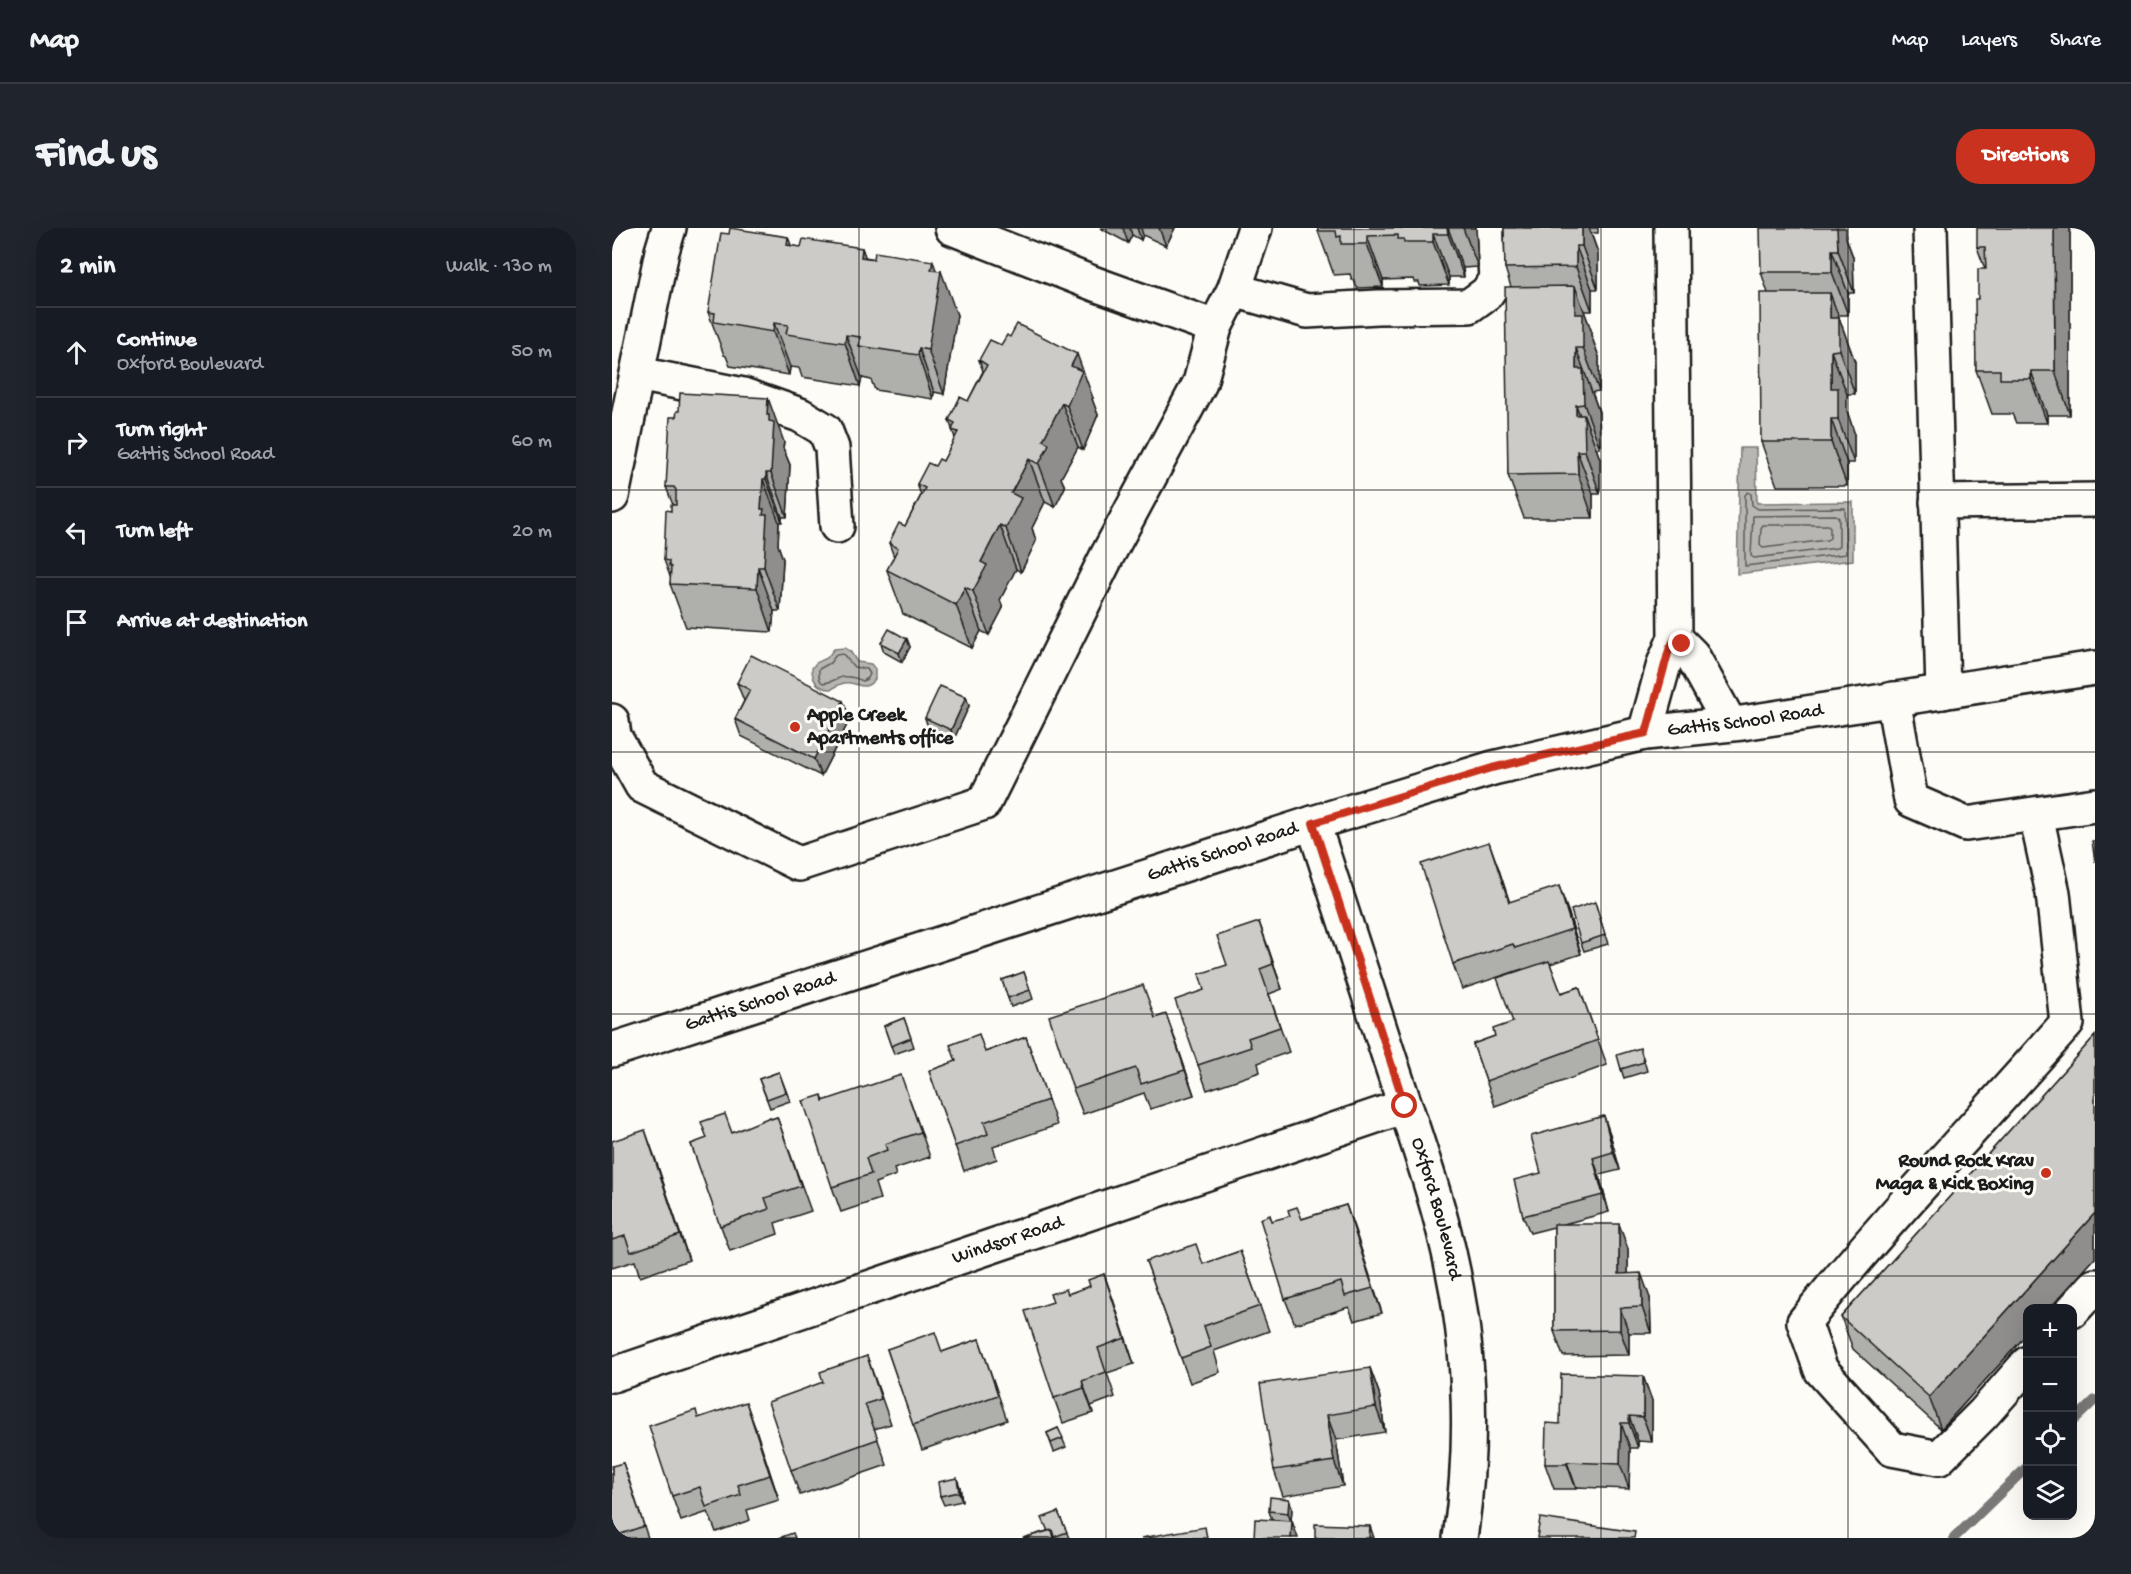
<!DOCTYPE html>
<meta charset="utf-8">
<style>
:root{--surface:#171b24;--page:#20242c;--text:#f1f3f6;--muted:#9ea1a6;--line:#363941;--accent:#c8321e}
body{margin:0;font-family:"Gochi Hand",sans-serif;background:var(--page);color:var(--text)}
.controls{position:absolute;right:18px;bottom:18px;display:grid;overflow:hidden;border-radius:12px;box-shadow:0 6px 24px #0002}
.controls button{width:54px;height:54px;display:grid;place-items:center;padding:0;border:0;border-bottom:2px solid var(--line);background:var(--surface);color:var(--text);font:30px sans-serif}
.stop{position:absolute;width:18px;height:18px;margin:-14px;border:4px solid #c8321e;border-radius:50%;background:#fff}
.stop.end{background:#c8321e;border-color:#fff;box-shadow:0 2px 6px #0008}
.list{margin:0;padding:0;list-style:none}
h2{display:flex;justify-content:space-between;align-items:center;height:78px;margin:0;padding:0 24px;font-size:26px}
h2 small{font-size:20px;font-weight:400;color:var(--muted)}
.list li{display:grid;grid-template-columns:39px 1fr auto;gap:18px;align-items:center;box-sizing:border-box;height:90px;padding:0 24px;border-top:2px solid var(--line)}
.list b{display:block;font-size:22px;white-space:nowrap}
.list p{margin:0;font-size:20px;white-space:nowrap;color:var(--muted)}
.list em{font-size:20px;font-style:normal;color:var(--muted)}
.icon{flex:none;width:33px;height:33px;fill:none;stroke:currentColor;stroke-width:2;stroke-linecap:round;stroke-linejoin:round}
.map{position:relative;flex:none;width:1483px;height:1310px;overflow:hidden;border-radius:24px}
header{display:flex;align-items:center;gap:36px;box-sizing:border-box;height:84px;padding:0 30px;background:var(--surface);border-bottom:2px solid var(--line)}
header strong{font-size:28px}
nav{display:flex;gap:33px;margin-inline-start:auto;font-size:21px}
.intro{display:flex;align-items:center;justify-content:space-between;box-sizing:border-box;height:144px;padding:0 36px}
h1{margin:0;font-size:42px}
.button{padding:15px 27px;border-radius:24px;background:var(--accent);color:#fff;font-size:21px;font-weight:700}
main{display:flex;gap:36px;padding:0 36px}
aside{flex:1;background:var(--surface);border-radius:24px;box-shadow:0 6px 24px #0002}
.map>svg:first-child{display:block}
.water{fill:#b7b6b2;stroke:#797876;stroke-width:1.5}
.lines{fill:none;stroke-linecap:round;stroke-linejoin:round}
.shore{stroke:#5a5a58;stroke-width:1.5}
.stream{stroke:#797876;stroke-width:10}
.minor-casing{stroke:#1c1c1c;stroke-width:38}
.major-casing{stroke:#1c1c1c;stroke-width:38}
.minor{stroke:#fdfcf7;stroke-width:33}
.major{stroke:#fdfcf7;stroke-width:33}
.wall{fill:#afafac;stroke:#1c1c1c;stroke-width:1.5}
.shaded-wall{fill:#8f8e8c;stroke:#1c1c1c;stroke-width:1.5}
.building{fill:#cccbc8;stroke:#1c1c1c;stroke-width:1.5}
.route{stroke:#c8321e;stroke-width:8}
.grid{fill:none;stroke:#1c1c1c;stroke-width:1.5;stroke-opacity:0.55}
.poi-dot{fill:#c8321e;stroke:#fdfcf7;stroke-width:2}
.labels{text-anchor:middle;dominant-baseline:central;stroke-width:6;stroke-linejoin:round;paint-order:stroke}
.poi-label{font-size:20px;font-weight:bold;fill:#1c1c1c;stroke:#fdfcf7;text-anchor:start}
.street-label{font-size:20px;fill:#1c1c1c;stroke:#fdfcf7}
</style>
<header>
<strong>Map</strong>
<nav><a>Map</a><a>Layers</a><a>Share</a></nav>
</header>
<div class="intro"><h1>Find us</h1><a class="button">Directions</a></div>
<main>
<aside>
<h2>2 min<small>Walk · 130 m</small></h2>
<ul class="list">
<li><svg class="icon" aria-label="ahead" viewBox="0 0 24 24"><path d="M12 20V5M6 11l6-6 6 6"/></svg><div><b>Continue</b><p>Oxford Boulevard</p></div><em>50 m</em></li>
<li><svg class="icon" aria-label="right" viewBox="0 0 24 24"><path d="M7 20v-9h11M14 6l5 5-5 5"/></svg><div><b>Turn right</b><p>Gattis School Road</p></div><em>60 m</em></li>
<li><svg class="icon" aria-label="left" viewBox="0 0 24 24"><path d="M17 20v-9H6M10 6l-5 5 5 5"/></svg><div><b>Turn left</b></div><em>20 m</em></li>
<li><svg class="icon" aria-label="arrive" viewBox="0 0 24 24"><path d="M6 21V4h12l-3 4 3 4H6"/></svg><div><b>Arrive at destination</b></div></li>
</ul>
</aside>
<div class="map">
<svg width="1483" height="1310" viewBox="0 0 1483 1310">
<rect width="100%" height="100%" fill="#fdfcf7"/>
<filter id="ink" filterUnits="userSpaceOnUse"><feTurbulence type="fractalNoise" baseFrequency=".0167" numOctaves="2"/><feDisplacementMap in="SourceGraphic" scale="12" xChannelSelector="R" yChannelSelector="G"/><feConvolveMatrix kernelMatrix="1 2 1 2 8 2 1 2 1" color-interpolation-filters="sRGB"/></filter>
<g filter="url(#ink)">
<g class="water">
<path d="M1128,220H1144L1145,275L1241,274V332L1125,346Z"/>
<path d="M233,420L238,423L245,434L259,436L263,441V451C250,467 244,450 229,456C226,457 223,459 220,461C206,461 200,453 200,440L204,435L215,430L222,421Z"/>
</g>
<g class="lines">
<g class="shore">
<path d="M1136,264L1139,266L1140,277L1146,281L1233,280L1234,326L1133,338V267Z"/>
<path d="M1224,287L1227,290V318L1225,320L1142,330L1139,328L1141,288Z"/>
<path d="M1151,297H1216L1218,299V310L1215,312L1151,320L1148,317L1149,300Z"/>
<path d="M231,426L242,439L255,441L258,446L256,450L251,453C244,450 238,448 231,449C220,451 205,465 207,441L218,435L224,427Z"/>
</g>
<g class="stream">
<path d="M1460,1194L1483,1172"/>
<path d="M1342,1310L1416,1238"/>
</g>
<g class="minor-casing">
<g id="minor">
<path d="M340,0L483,56L603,99"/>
<path d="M1318,0L1331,464"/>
<path d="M622,62L695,83L766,79L857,78L875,65L884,51L881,0"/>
<path d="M26,146L131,167L188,187L213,202L220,220L225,298"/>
<path d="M0,268L50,23L57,0"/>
<path d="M1325,274L1483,272"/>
<path d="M1063,410L1080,427L1118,496"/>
<path d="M1281,471L1299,572L1354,596L1483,577"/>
<path d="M0,493L2,508L30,558L187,636L372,575L495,328L588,155L603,99L622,62L643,0"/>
<path d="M1033,505L1052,436L1063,410L1059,0"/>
<path id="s1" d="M701,595C727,676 753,757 780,838C802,905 827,973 841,1043C859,1130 861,1222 848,1310"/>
<path d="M1460,1083L1483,1058"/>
<path d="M1416,1135L1371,1186L1327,1230L1280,1221L1209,1142L1192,1094C1275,991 1367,895 1455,795L1441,665L1424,587"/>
<path id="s2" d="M0,1147L793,878"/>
</g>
</g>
<g class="major-casing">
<g id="major">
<path id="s3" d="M0,822L701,595L881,540L1033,505L1130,495L1483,440"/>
</g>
</g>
<use href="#minor" class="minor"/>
<use href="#major" class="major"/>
</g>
<g class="wall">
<path d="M488,0H563L554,18L531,7L529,12L520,7L516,15Z"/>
<path d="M706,0H864L866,39L851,40L852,49H837V57L808,58L807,54H802L801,51L771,52V59L745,60L742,52H740L738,46L722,47L706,3Z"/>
<path d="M892,0H986V5H979L986,25V61H980V83H972L979,102V107L987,129V163L980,164L987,184L988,220H984L988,231V266H981V290H912L896,247L899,59L893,40Z"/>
<path d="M1458,0V187H1435V195H1404L1400,186H1380L1364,142L1366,71L1373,41L1365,19Z"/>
<path d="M1234,10L1241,29L1242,65H1236V87H1226L1243,134V166H1235V183L1242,204V235H1235V258H1165L1149,214L1156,65L1149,44Z"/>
<path d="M179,18L189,19L250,20L253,29L324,42L345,87L332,166L322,164L321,171L263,162L259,152L250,150L248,158L190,149L187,140L178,139L177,147L118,138L114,128L112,127L96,84Z"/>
<path d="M367,132L481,170L480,171L486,187L471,222L466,219L449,250L453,259L443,279L433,274L420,300L424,313L409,344L404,341L388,372L391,380L377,407L369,403L360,420L291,386L275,342L282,329L277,315L293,298L309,267L305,256L323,238L331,233L343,210L337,192L356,173L371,143Z"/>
<path d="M172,214L171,220L178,237L175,289H170V294H167L166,317L171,331L168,383H162L160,404L74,399L58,356L59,351L52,332L59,283L61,277L54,259Z"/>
<path d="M295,411L298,419L290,434L272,424L269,415Z"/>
<path d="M125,455L231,473L238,491L209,548L129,508L123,491L132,473Z"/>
<path d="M354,469L357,478L342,511L316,499L313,490Z"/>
<path d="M886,639L897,674L956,683L969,726L938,736L949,765L967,759L995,837L883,878L861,816L883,808L901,794L911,742L910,741L850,761L841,736Z"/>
<path d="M983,674L996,716L972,723L969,715Z"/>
<path d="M647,694L670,761L657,766L677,824L646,835L648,844L595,862L586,837L592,762L615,737Z"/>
<path d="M412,744L421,771L399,779L390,752Z"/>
<path d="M543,789L563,811L582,867L538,881L532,865L471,886L461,861Z"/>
<path d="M292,790L302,819L282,826L272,798Z"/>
<path d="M1483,808V1030L1438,1080H1416V1105L1329,1201L1241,1121L1229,1089Z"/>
<path d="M414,809L445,897L381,919L385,931L352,943L317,843L373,824Z"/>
<path d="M1031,829L1035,843L1012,850L1009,841Z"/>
<path d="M167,844L178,873L158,880L147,851Z"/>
<path d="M210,867L212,873L298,872L318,929L282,941L284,947L263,955L268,971L229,984L220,959Z"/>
<path d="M165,889L199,983L163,995L166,1006L118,1023L79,916L120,905Z"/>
<path d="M998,906L1008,942L987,947L997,984L952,996L1016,1021V1046L1038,1070L1039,1105H1017V1127L951,1128L942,1103V999L918,1005L911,988L929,945Z"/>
<path d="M0,913L42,927L77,1032L28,1049L23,1033L0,1040Z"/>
<path d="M734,977L770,1085L742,1093L737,1079L683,1096L673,1071L658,987L660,993L690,991Z"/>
<path d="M628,1023L657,1103L602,1123L608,1144L578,1155L534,1033L592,1036Z"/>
<path d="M492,1046L522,1136L495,1145L503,1169L479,1178L481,1185L451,1195L442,1170L441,1074L456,1066L478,1058Z"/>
<path d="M367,1111L395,1192L310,1222L275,1121L330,1124Z"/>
<path d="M255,1128L279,1196L262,1201L275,1237L188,1267L179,1242L211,1154Z"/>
<path d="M758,1140L767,1165L773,1204L724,1212L731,1258L671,1268L662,1242Z"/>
<path d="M1031,1148L1040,1173V1214L1026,1213V1220H1018L1017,1261L964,1259V1261H942L933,1236L948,1196Z"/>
<path d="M86,1190L143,1199L167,1272L135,1282L138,1292L104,1304L96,1284L69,1293L60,1268Z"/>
<path d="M446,1200L454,1219L442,1224L435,1205Z"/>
<path d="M11,1235L17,1252L36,1310H0V1239Z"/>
<path d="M348,1259L350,1273L332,1277L328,1268Z"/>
<path d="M680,1279L679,1293L660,1292L657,1283Z"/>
<path d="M446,1284L457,1310H411L435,1303Z"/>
</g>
<g class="shaded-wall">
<path d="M511,0H518L520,7L516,15Z"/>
<path d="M525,0H529L531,7L529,12Z"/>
<path d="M547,0H563L554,18Z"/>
<path d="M835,0H836L851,40L852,49L836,6Z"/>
<path d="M851,0H864L866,39Z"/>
<path d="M970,0H977L986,25V61L970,18Z"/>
<path d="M1224,0H1234V10L1241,29L1242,65L1226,22Z"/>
<path d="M1442,0H1458V187L1443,143Z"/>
<path d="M821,6L837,49V57L821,14Z"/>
<path d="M755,8L771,52V59L755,16Z"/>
<path d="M176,9L192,52L175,17Z"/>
<path d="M964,18L980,61V83L964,39Z"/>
<path d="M250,20L266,64L249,29Z"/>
<path d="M1220,22L1236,65V87L1220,44Z"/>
<path d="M321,33L327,51L329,43L345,87L332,166L316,122L319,42Z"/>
<path d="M963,58L979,102V107L987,129V163L971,120L963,86Z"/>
<path d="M1218,65L1243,134V166L1227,122L1218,90Z"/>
<path d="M162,95L178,139L177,147L161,104Z"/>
<path d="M234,107L250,150L248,158L233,115Z"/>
<path d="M307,120L322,164L321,171L306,127Z"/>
<path d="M964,120L987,184L988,220L972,176L964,141Z"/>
<path d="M1219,123L1235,166V183L1242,204V235L1226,191L1219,160Z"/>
<path d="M465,126L481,170L480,171L486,187L471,222L455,178L459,138Z"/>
<path d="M1419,143L1435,187V195L1419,151Z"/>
<path d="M156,170L172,214L171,220L178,237L175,289L159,245L155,187Z"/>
<path d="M450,175L466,219L449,250L453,259L443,279L427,236L431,212Z"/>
<path d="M964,177L972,198V187L988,231V266L973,223L964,187Z"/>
<path d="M1219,191L1235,235V258L1219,214Z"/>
<path d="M965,223L981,266V290L966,246Z"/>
<path d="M417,231L433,274L420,300L424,313L409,344L394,300L399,265Z"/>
<path d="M154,245L170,289V294L154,251Z"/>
<path d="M151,251L167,294L166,317L171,331L168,383L152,339L149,281Z"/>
<path d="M388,297L404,341L388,372L391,380L377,407L361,363L369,334Z"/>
<path d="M146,339L162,383L160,404L145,360Z"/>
<path d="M353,359L369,403L360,420L344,377Z"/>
<path d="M295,411L298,419L290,434L287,425Z"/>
<path d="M354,469L357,478L342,511L339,502Z"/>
<path d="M231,473L238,491L209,548L202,531Z"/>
<path d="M877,614L886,639L906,699L897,674Z"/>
<path d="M947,658L956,683L969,726L960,701Z"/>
<path d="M647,694L656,719L670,761L661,736Z"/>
<path d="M554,786L563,811L582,867L573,842Z"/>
<path d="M992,888L998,906L1008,942L1001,924Z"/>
<path d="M33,902L42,927L77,1032L68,1007Z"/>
<path d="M981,930L987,947L997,984L991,967Z"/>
<path d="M734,977L743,1002L770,1085L761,1060Z"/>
<path d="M1483,985V1030L1438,1080H1416V1105L1329,1201L1317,1169Z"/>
<path d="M1007,996L1016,1021V1071L1007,1046Z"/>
<path d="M1029,1045L1038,1070L1039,1105L1030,1079Z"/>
<path d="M492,1046L501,1071L522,1136L513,1110Z"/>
<path d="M1008,1080L1017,1105V1127L1008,1102Z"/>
<path d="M758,1140L767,1165L773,1204L764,1179Z"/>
<path d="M1031,1148L1040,1173V1214L1031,1189Z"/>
<path d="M470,1153L479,1178L481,1185L472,1160Z"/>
<path d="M134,1174L143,1199L167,1272L158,1247Z"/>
<path d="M715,1187L724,1212L731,1258L722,1233Z"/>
<path d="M1017,1188L1026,1213V1220L1017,1195Z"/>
<path d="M1009,1195L1018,1220L1017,1261L1008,1236Z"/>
<path d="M955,1234L964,1259V1261L955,1236Z"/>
<path d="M345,1250L348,1259L350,1273L347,1264Z"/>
<path d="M677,1271L680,1279L679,1294L676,1285Z"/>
<path d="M680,1293L686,1310H679Z"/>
<path d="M758,1298L762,1310H757Z"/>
</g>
<g class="building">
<path d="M118,0L176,9L175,17L189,19L191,11L250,20L249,29L262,31L263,24L321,33L319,42L329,43L316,122L307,120L306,127L247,118L248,109L234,107L233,115L174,106L176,97L162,95L161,104L102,94L103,85L96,84L109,5L117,6Z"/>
<path d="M706,0H835L836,6H821V14H792V11H786V7L755,8V16H729V8L725,9L724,3H706Z"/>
<path d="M892,0H970V18H964V39L893,40Z"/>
<path d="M1148,0H1225L1226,22H1220V44H1149Z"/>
<path d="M1365,0H1442L1443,143H1419V151H1388V142H1364L1363,71H1366V41H1374L1373,19H1365Z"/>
<path d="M963,58V86H971V120H964V141H971L972,176L964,177V187H972L973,223H965L966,246L896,247L893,59Z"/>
<path d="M1148,65H1218V90H1227V122L1219,123V160H1226V191H1219V214H1149Z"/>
<path d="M405,96L465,126L459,138L470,143L455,178L450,175L431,212L437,216L427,236L417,231L399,265L409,270L394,300L388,297L369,334L375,337L361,363L353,359L344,377L275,342L286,320L277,315L287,295L293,298L313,260L305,256L316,235L323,238L327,231L331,233L346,204L340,202L343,195L337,192L348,169L356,173L375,137L367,132L378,112L389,117L395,107L398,109Z"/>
<path d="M68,165L156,170L155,187H157V193L162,194L159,245H154V251H151L149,281H152L151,287H155L152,339H146L145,360L58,356L59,339L57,338V333L52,332L54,282L59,283V277H64V262L62,259H54L58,189H64L65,183H67Z"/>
<path d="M277,401L295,411L287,425L269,415Z"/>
<path d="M139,427L231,473L202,531L123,491L138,462L125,455Z"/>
<path d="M328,458L354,469L339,502L313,490Z"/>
<path d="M1480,613H1483V634Z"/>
<path d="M877,614L897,674L947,658L960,701L903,720L901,716L841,736L809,636Z"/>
<path d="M983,674L993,707L969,715L959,682Z"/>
<path d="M647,694L661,736L648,741L668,799L636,810L639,819L586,837L563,772L592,762L587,746L615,737L605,708Z"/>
<path d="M937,733L949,765L967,759L986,812L874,853L861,816L883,808L881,801L901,794L885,750Z"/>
<path d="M412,744L418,762L396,770L390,752Z"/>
<path d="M531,757L543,790L554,786L573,842L529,856L524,840L461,861L437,788Z"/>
<path d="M292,790L299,810L279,818L272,798Z"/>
<path d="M367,806L373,824L414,809L436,872L372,894L376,906L343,918L317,843L344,833L338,817Z"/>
<path d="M1483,808V985L1317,1169L1229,1089Z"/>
<path d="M1028,820L1032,834L1009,841L1005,827Z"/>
<path d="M167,844L174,864L155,871L147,851Z"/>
<path d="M289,847L309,904L273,916L275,922L254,930L259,946L220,959L191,873L210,867L211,873Z"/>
<path d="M113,886L120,905L158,889L159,891L165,889L189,958L153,970L157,981L108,998L79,916L95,910L89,894Z"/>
<path d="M992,888L1001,924L981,930L991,967L911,988L902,952L929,945L919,908Z"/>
<path d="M33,902L68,1007L19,1024L13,1008L0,1012V913Z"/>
<path d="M734,977L761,1060L733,1068L729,1054L673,1071L648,991L658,987L659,993L678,988L676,982L685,979L690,991Z"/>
<path d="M942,996H1007V1046L1029,1045L1030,1079L1008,1080V1102L942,1103Z"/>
<path d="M584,1016L591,1036L628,1023L648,1078L592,1098L599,1119L569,1130L534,1033Z"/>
<path d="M492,1046L513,1110L486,1120L494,1144L470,1153L472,1160L442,1170L413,1083L441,1074L438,1066L454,1061L456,1066L478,1058L476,1052Z"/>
<path d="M323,1104L330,1124L367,1111L386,1167L301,1197L275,1121Z"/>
<path d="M255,1128L269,1171L253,1176L266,1211L179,1242L156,1174L211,1154L208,1144Z"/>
<path d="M758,1140L764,1179L715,1187L722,1233L662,1242L648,1156Z"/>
<path d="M949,1146L1031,1148V1189L1017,1188V1195H1009L1008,1236L955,1234V1236H933L934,1195L948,1196Z"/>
<path d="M134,1174L158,1247L126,1257L129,1267L94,1279L88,1259L60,1268L37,1198L84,1182L86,1190Z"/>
<path d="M446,1200L451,1210L439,1215L435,1205Z"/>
<path d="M11,1235L32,1298L0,1309V1238Z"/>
<path d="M345,1250L347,1264L328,1268L326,1254Z"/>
<path d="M658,1269L677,1271L676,1285L657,1283Z"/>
<path d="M446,1284L455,1304L442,1309L440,1302L436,1303L430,1290Z"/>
<path d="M928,1290L1023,1304L1022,1310H925Z"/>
<path d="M643,1291L680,1293L679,1310H642Z"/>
<path d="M703,1296L758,1298L757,1310H703Z"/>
<path d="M593,1299L595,1310H529Z"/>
<path d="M440,1302L442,1310H411Z"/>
<path d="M181,1305L183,1310H167Z"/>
</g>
</g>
<g class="lines" filter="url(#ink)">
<path class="route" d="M793,878L701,595L880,540L942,525L1034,505L1057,422L1063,410L1070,416"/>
</g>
<path class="grid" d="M247,0V1310M494,0V1310M742,0V1310M989,0V1310M1236,0V1310M0,262H1483M0,524H1483M0,786H1483M0,1048H1483"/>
<g class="poi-dot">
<circle cx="183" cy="499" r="6"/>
<circle cx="1434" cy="945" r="6"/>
</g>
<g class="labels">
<g class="poi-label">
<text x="195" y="488">Apple Creek<tspan x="195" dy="23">Apartments office</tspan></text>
<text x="1422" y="934" text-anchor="end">Round Rock Krav<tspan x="1422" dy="23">Maga &amp; Kick Boxing</tspan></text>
</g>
<g class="street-label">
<text stroke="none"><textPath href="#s3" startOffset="1182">Gattis School Road</textPath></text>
<text stroke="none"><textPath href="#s3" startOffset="642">Gattis School Road</textPath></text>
<text stroke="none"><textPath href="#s3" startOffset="156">Gattis School Road</textPath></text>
<text stroke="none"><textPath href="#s1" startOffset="405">Oxford Boulevard</textPath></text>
<text stroke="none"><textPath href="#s2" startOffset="418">Windsor Road</textPath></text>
</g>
</g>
</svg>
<div class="controls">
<button>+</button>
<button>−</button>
<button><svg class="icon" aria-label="locate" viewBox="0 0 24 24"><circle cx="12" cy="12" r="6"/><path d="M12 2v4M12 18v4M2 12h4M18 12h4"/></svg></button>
<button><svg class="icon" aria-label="layers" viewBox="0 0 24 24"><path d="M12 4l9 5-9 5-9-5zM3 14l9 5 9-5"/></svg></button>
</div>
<div class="stop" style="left:793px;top:878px"></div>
<div class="stop end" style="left:1070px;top:416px"></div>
</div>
</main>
